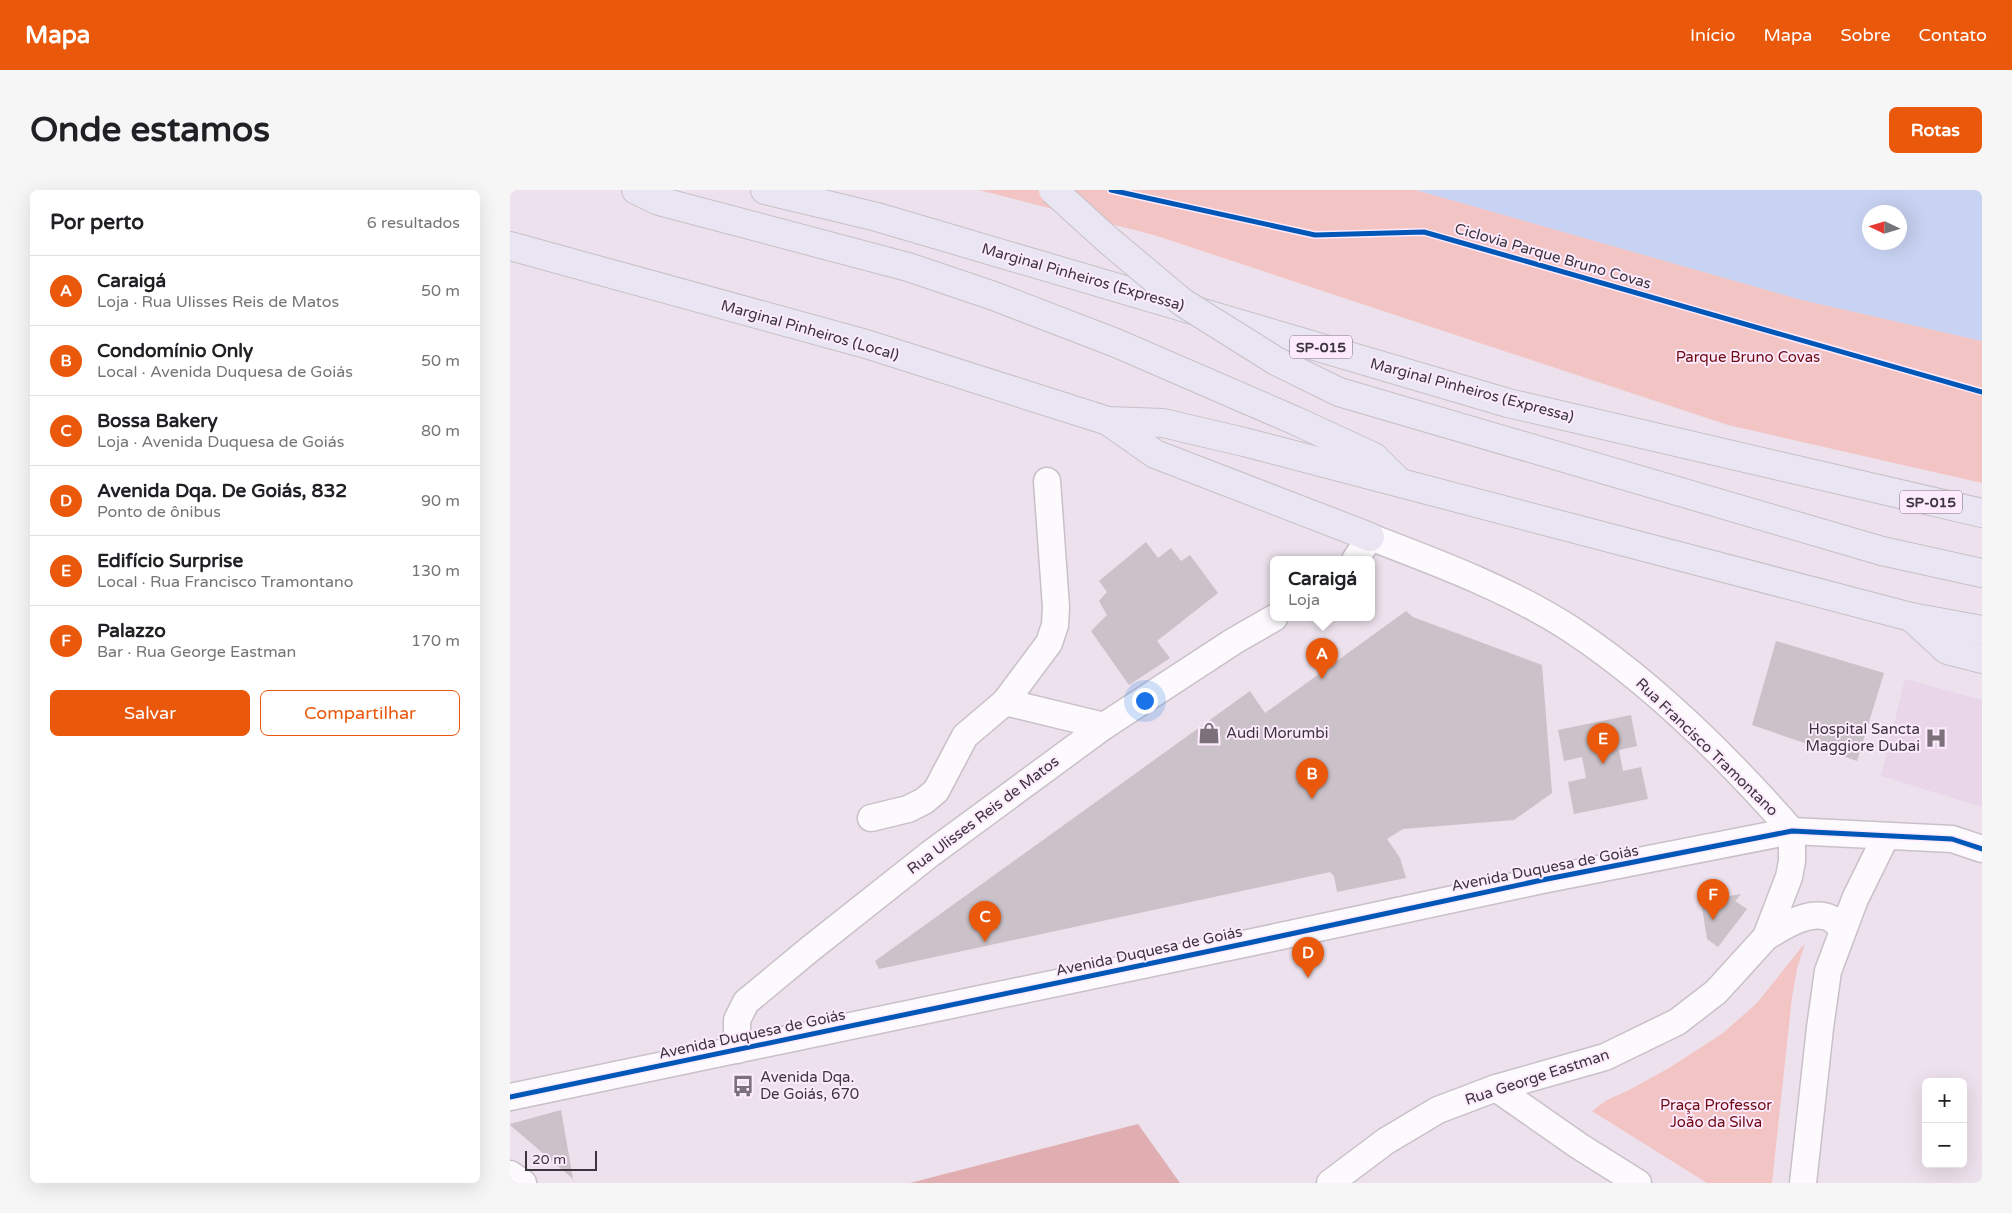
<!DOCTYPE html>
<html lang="pt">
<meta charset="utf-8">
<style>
:root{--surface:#fff;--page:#f6f6f6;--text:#202124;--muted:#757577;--line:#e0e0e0;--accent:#ea580c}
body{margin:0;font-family:"Varela Round",sans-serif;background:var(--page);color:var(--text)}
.controls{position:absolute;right:15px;bottom:15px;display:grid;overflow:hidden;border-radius:8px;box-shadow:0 5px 20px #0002}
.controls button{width:45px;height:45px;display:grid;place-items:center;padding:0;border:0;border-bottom:1px solid var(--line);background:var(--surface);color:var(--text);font:25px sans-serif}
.compass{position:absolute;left:1352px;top:15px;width:45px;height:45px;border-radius:50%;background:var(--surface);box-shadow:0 5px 20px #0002;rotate:274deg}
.scale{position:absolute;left:15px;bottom:12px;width:72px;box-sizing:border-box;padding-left:5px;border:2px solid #3c353d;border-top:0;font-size:14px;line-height:18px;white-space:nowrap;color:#3c353d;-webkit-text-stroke:4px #fdeafd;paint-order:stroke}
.you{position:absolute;left:634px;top:510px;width:18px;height:18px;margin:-12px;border:4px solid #fff;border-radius:50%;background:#1a73e8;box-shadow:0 0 0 8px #1a73e833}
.badge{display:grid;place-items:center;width:32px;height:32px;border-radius:50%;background:var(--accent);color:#fff;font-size:16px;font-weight:700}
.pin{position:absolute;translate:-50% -41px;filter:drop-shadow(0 1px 2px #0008)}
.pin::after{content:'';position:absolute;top:26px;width:18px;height:15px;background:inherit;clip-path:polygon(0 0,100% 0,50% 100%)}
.popup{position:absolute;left:760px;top:366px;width:105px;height:65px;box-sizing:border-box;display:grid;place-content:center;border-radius:8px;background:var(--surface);filter:drop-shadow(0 1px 4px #0005);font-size:16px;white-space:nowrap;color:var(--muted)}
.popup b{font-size:19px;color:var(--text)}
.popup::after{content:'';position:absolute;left:50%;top:100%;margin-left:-10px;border:10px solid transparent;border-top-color:var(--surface)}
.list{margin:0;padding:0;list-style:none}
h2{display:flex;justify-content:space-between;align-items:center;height:65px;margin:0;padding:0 20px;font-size:21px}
h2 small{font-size:16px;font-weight:400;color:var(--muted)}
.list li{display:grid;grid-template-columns:32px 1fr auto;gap:15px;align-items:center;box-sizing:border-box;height:70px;padding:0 20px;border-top:1px solid var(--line)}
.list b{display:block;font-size:19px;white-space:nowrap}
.list p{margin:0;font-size:16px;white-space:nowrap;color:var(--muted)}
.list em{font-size:16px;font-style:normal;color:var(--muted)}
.actions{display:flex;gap:10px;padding:15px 20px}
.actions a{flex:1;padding:11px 0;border:1px solid var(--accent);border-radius:8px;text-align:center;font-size:18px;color:var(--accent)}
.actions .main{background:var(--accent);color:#fff}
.map{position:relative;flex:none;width:1472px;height:993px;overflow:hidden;border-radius:8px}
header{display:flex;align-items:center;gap:30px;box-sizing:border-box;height:70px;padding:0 25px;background:var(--accent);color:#fff}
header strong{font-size:24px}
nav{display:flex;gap:28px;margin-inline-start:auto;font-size:18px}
.intro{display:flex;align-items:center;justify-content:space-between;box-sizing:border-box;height:120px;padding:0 30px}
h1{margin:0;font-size:35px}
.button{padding:12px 22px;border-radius:8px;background:var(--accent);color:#fff;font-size:18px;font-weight:700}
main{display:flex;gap:30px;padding:0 30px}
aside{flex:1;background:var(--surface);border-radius:8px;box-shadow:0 5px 20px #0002}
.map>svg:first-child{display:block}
.built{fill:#e9d7e9}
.green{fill:#f3c4c4}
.forest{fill:#e0aeb0}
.water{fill:#c8d2f2;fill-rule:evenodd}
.building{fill:#cbc1c8}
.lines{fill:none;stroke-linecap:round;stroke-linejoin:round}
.minor-casing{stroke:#c9c0c9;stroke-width:29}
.highway-casing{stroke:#c6c1c6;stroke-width:30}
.minor{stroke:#fcfafc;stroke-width:26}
.highway{stroke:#eae5f2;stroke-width:28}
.highway-bridge-casing{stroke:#c6c1c6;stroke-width:30;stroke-linecap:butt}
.highway-bridge{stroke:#eae5f2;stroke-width:28}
.cycleway-casing{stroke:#fdeafd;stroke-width:8}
.cycleway{stroke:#0057b8;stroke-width:5}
.labels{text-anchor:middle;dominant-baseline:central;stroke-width:4;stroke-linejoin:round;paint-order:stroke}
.shield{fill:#fdeafd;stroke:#766b77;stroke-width:1}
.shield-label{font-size:14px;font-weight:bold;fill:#3c353d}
.street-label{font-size:15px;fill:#3c353d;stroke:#fdeafd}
.park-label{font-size:15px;fill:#6e0910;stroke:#fdeafd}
.poi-label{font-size:15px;fill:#3c353d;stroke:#fdeafd;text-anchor:start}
</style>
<header>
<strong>Mapa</strong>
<nav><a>Início</a><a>Mapa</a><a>Sobre</a><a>Contato</a></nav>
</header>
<div class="intro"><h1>Onde estamos</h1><a class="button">Rotas</a></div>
<main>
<aside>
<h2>Por perto<small>6 resultados</small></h2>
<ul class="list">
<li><span class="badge">A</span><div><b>Caraigá</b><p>Loja · Rua Ulisses Reis de Matos</p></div><em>50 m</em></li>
<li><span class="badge">B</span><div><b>Condomínio Only</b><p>Local · Avenida Duquesa de Goiás</p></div><em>50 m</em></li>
<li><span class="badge">C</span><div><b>Bossa Bakery</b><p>Loja · Avenida Duquesa de Goiás</p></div><em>80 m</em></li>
<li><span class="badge">D</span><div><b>Avenida Dqa. De Goiás, 832</b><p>Ponto de ônibus</p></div><em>90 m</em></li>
<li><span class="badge">E</span><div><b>Edifício Surprise</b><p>Local · Rua Francisco Tramontano</p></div><em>130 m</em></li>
<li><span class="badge">F</span><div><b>Palazzo</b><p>Bar · Rua George Eastman</p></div><em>170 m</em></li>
</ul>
<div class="actions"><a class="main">Salvar</a><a>Compartilhar</a></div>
</aside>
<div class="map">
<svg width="1472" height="993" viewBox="0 0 1472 993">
<rect width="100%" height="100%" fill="#ece1ec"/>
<path class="built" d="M1395,489L1472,510V617L1371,586Z"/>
<g class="green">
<path d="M469,0H906L1292,110L1472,151V293L1218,235L644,45Z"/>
<path d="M1295,753L1287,779L1282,807L1262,993H1197L1082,921L1097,910L1119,900L1159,878L1213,843L1247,813Z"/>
</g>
<path class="forest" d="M628,934L670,993H400Z"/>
<path class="water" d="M906,0H1472V151L1292,110ZM1360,22H1390V52H1360Z"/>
<g class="building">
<path d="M636,352L648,368L661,358L671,371L680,365L708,403L647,451L660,468L619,495L581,441L597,425L589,411L597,402L589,391Z"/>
<path d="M896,421L903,427L1032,475L1042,603L1004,630L893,639L877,649L890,668L896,688L827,702L824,686L820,682L369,779L365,771L740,501L755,523Z"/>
<path d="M1266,451L1374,483L1347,571L1242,535Z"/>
<path d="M1121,525L1127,556L1109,560L1113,581L1131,577L1138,609L1064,624L1058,592L1076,588L1072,567L1054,571L1048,540Z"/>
<path d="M1231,704L1225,711L1237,719L1208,757L1197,749L1191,711Z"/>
<path d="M51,920L63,989L0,935V934Z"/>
</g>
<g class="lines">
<g class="minor-casing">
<g id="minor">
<path d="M845,370L860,347C928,373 998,399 1059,438C1142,492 1217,567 1282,641"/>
<path d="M495,512L539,453L545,435L546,417L537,291"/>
<path d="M361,628L398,619L414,611L426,601L455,546L495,512L594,536"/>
<path d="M1256,747C1274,736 1301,718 1322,729C1326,732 1330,736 1333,740"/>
<path d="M227,860V830L236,812L300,759L420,664L594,536L724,451L764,428"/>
<path d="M986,898L1069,956L1128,993"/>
<path d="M0,907L743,752L1032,690L1282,641L1442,649L1472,659"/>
<path d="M0,984L13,993"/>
<path d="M820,993L876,951L928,920L986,898L1095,867L1167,832L1206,802L1256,747L1279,687L1282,671V641"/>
<path d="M1293,993L1310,838L1318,781L1345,709L1376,646"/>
</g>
</g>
<g class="highway-casing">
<g id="highway">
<path d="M126,0L149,11L398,77L481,105L606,153L786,231L864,267L888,291"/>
<path d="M255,0L367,27L998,213L1472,323"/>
<path d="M0,56L356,154L598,231L653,233L734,252L1401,427L1472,440"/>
<path d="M598,231L645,264L860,347"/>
<path d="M1372,361L1472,383"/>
<path d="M1401,427L1437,460L1472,469"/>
</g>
</g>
<use href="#minor" class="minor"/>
<use href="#highway" class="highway"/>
<g class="highway-bridge-casing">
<path id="highway-bridge" d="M543,0L598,50L672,112L766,171L829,202L1372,361"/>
</g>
<use href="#highway-bridge" class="highway-bridge"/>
<g class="cycleway-casing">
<g id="cycleway">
<path d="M601,0L805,45L914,42L1472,202"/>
<path d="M0,907L743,752L1032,690L1282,641L1442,649L1472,659"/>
</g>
</g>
<use href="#cycleway" class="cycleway"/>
</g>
<defs>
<g id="shop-bare" transform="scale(1.725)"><path d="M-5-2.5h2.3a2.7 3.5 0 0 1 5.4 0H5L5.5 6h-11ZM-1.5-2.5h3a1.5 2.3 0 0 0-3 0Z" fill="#7a717a" stroke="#fdeafd" stroke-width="2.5" paint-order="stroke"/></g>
<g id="hospital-bare" transform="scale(1.725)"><path d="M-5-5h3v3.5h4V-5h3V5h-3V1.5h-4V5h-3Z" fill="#7a717a" stroke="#fdeafd" stroke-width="2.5" paint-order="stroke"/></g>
<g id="bus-bare" transform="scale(1.725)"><path d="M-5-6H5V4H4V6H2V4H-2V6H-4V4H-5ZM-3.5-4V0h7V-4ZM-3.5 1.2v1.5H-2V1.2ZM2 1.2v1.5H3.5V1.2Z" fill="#7a717a" stroke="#fdeafd" stroke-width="2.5" paint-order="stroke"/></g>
</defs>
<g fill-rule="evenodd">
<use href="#shop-bare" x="699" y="543"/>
<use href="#hospital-bare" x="1426" y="548"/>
<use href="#bus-bare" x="233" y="896"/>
</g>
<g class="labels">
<g class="shield">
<rect x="780" y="145.5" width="62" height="23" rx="4"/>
<rect x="1390" y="300.5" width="62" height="23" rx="4"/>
</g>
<g class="shield-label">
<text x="811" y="157">SP-015</text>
<text x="1421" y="312">SP-015</text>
</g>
<g class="street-label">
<text transform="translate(1043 66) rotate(16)">Ciclovia Parque Bruno Covas</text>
<text transform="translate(573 87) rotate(16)">Marginal Pinheiros (Expressa)</text>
<text transform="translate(300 140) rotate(16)">Marginal Pinheiros (Local)</text>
<text transform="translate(962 200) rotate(15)">Marginal Pinheiros (Expressa)</text>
<text transform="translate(1197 557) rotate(44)">Rua Francisco Tramontano</text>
<text transform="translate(473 625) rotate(-37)">Rua Ulisses Reis de Matos</text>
<text transform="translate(1035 678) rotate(-11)">Avenida Duquesa de Goiás</text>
<text transform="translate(639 761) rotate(-12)">Avenida Duquesa de Goiás</text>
<text transform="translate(242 844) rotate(-12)">Avenida Duquesa de Goiás</text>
<text transform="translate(1027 887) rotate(-18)">Rua George Eastman</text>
</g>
<g class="park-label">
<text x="1238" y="167">Parque Bruno Covas</text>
<text x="1206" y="915">Praça Professor<tspan x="1206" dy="17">João da Silva</tspan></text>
</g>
<g class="poi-label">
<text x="1410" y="539" text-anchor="end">Hospital Sancta<tspan x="1410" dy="17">Maggiore Dubai</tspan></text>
<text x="716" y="543">Audi Morumbi</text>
<text x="250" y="887">Avenida Dqa.<tspan x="250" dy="17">De Goiás, 670</tspan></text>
</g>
</g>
</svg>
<div class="controls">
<button>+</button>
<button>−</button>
</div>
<svg class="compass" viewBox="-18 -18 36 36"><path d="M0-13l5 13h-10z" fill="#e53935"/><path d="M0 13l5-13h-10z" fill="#757577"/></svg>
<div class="scale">20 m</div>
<div class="you"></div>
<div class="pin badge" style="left:812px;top:489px">A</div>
<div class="popup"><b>Caraigá</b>Loja</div>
<div class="pin badge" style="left:802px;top:609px">B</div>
<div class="pin badge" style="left:475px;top:752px">C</div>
<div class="pin badge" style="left:798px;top:788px">D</div>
<div class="pin badge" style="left:1093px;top:574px">E</div>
<div class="pin badge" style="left:1203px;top:730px">F</div>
</div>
</main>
